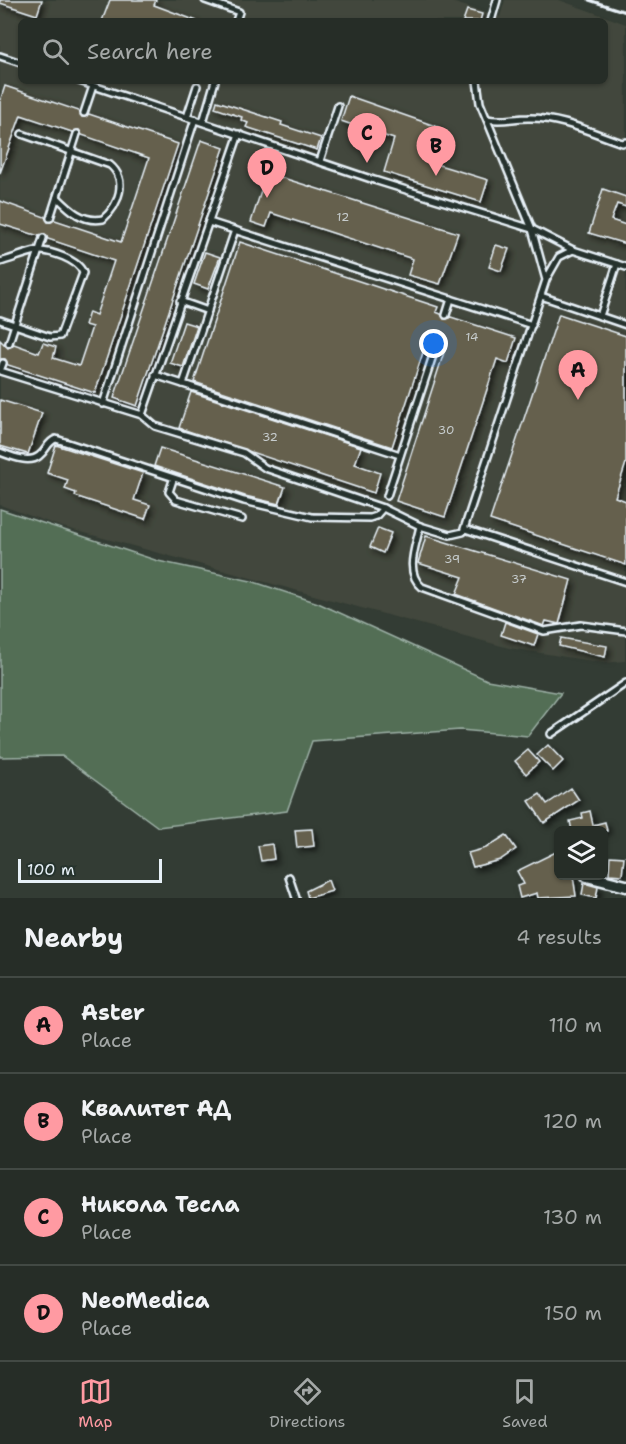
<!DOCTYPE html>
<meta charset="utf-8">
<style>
:root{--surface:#262d27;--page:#2e352f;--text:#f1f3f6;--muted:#a4a8a7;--line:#424944;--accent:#ff9aa2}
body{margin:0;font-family:"Shantell Sans",sans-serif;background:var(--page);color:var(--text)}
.controls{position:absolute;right:18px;bottom:18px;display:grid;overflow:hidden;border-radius:9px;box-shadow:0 2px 4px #0004}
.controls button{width:54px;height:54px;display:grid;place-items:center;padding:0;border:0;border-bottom:2px solid var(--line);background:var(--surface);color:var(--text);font:30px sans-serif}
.scale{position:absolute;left:18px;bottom:15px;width:144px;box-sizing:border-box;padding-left:6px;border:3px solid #e8f1f8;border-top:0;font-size:16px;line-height:21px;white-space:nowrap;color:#e8f1f8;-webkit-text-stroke:4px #26332d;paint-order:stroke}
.you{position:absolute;left:434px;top:344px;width:21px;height:21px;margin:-15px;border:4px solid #fff;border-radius:50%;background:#1a73e8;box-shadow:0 0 0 9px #1a73e833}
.badge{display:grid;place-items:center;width:39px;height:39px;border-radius:50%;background:var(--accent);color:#111;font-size:20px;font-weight:700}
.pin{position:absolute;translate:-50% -50px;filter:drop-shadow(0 2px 3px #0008)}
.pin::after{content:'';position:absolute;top:32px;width:21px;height:18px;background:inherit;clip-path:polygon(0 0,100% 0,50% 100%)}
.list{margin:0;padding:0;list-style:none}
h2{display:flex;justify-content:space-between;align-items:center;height:78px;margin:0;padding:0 24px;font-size:26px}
h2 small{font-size:20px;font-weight:400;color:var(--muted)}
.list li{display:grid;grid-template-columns:39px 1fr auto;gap:18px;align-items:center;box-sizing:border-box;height:96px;padding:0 24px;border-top:2px solid var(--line)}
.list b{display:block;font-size:22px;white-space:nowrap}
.list p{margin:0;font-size:20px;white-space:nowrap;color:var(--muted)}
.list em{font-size:20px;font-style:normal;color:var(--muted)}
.icon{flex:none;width:33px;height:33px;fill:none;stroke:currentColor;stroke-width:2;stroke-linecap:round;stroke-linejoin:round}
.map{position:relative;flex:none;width:626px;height:898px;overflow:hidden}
.search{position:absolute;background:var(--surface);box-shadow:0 2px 4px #0004;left:18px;right:18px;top:18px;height:66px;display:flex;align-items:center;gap:15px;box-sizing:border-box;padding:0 21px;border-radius:9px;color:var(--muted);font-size:22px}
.sheet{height:462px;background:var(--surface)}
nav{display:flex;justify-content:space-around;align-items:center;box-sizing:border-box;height:84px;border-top:2px solid var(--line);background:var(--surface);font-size:16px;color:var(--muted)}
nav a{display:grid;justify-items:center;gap:3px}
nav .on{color:var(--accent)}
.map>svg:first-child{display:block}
.built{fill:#42473c;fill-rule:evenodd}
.green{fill:#526e55;stroke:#9db0a6;stroke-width:1.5}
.building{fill:#65614e;stroke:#e8f1f8;stroke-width:1.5;filter:url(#shadow)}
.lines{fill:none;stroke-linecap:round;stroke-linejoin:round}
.service-casing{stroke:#e8f1f8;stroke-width:10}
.minor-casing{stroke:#e8f1f8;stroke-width:15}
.service{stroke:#26332d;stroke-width:5}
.minor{stroke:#26332d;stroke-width:10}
.rail{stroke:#e8f1f8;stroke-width:3}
.labels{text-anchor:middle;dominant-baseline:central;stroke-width:5;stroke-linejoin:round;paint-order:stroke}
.number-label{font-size:12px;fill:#c7cdce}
</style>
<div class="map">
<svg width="626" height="898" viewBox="0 0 626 898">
<defs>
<filter id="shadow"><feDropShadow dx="3.5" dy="3.5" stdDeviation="3" flood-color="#0009"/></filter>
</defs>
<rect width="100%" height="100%" fill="#333c34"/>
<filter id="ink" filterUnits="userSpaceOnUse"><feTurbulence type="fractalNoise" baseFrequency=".0167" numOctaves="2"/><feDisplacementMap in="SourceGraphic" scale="12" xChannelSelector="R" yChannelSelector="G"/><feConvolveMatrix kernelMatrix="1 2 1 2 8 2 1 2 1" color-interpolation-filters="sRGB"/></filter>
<g filter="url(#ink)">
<path class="built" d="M0,0H445L500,17L505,0H559L626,24L625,661L604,663L509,648L59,526L0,505ZM21,21H605V81H21Z"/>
<path class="green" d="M0,509L158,561L251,581L318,603L487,680L561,693L528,736L460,730L312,741L287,811L158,827L62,756L0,757Z"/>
<g class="building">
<path d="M0,0H42L37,15L0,3Z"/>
<path d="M110,0H156L154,5L197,21H102Z"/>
<path d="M467,10L482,14L480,21H463Z"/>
<path d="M5,86L79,111L82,117L89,114L178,144L95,393L8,365L5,359H0V340L8,348L14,344L39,353L43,343L56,347L53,358L79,366L92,327L85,325L89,312L96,315L114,261L48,239L45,234L39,236L0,224V201L45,217L48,222L55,220L121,242L149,158L82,135L79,130L72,132L21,115L0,173V101Z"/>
<path d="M349,96L438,127L426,161L488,180L481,202L384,172L394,139L341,121Z"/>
<path d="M217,101L282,122L281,125L321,138L317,150L246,127L248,123L241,120L242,117L215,108Z"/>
<path d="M201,140L224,148L137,406L114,398Z"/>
<path d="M267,173L458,233L440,284L408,275L413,259L271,213L266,227L251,222Z"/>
<path d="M603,189L626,197V207L617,204L611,220L626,225V244L589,233Z"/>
<path d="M240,242L438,307L436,312L441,314L444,319L451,317L516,338L508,363L497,359L445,517L396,501L447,343L443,341L440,336L433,338L428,337L392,447L194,382Z"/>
<path d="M496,245L509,249L501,271L489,267Z"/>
<path d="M205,252L220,257L208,289L194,284Z"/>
<path d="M559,314L626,336V463L615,497L626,501V565L490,520Z"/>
<path d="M184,322L197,326L183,367L170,363Z"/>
<path d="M191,392L361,447L355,464L380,473L374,493L179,428Z"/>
<path d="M0,400L42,413L28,454L0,446Z"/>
<path d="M56,445L143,473L134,500L150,505L145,519L75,496L76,493L65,489L68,480L47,473Z"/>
<path d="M160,448L285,487L279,504L245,496L154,466Z"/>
<path d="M378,528L391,533L383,553L370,547Z"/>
<path d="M426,536L571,580L559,624L546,621L544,626L456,594L463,577L418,563Z"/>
<path d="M505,622L538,634L534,646L501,635Z"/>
<path d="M561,638L607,646L605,657L559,646Z"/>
<path d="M548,745L563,761L553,771L537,755Z"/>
<path d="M528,750L539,762L526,774L515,761Z"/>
<path d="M571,788L579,800L544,823L529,801L540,794L547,804Z"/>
<path d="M590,811L593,825L605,822L607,831H572L570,821L583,818L582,813Z"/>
<path d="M312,829L314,846L297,848L295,830Z"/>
<path d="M506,835L516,849L500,860L473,867L468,853L486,848Z"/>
<path d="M272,844L274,859L261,861L258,846Z"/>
<path d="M558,851V876H573L576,896L538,898L537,893L520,898L517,886L524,884L517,871Z"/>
<path d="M610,856L624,857L622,875L609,874Z"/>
<path d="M328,880L332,891L308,898L306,891Z"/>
<path d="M584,883L598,887L596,898L582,895Z"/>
</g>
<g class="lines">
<g class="service-casing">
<g id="service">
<path d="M205,0L239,12L236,21"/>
<path d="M491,21L497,0"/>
<path d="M0,56L21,63"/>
<path d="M79,81L374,180L532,229L573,250L626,267"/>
<path d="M84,113L93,86"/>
<path d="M187,117L197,86"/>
<path d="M487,119C502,122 513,118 528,118C559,117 593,133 622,143L626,142"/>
<path d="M203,122L215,81"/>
<path d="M22,134L110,165C128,180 119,205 103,219C83,223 70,210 57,197"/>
<path d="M320,161L338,106"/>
<path d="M50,218L77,134"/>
<path d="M209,222L532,325"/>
<path d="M0,262C12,259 25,253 37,251C50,250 79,260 83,273L60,336L50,337L0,320"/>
<path d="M547,278L559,257L573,250"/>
<path d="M541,296L626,325"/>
<path d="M180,301L208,311"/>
<path d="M446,315L451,299"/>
<path d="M600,316L617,264"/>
<path d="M9,343L43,238"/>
<path d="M3,363L0,371L142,415L155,426L244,453L265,468L383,508L420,526L450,535L463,532L546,280L532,229L480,103L477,81"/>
<path d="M155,375L183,384L235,230"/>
<path d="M183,384L400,455"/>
<path d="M103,404L195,119"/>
<path d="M142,415L239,134"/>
<path d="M0,452C11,456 29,464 39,456C47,450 47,442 56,439L244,501L312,517L370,518L376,516L383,508"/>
<path d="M173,480L169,492L176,500L242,519"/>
<path d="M387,496L438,340"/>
<path d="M420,526C416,546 404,572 422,587L544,631L581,625L626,631"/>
<path d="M465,529L626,582"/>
<path d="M551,734L626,683"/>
<path d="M289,877L296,898"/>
</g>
</g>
<g class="minor-casing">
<path id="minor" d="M587,876L626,886"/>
</g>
<use href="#service" class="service"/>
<use href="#minor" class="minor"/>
<path class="rail" d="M589,0L626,12"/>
</g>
</g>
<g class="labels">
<g class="number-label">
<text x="343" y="217">12</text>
<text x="472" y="337">14</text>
<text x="446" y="430">30</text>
<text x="270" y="437">32</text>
<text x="452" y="559">39</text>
<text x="519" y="579">37</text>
</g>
</g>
</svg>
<div class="controls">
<button><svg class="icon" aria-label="layers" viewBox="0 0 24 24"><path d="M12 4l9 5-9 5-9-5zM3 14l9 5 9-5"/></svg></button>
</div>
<div class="scale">100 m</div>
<div class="you"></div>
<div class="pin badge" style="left:578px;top:400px">A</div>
<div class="pin badge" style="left:436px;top:176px">B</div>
<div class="pin badge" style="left:367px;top:163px">C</div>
<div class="pin badge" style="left:267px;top:198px">D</div>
<div class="search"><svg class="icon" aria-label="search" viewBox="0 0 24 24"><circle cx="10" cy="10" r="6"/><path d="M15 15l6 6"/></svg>Search here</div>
</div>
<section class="sheet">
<h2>Nearby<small>4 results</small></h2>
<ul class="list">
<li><span class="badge">A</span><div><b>Aster</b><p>Place</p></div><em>110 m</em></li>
<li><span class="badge">B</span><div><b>Квалитет АД</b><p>Place</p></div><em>120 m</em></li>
<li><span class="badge">C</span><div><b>Никола Тесла</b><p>Place</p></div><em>130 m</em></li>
<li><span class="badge">D</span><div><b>NeoMedica</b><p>Place</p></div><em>150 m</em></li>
</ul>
</section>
<nav>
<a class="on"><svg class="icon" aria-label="map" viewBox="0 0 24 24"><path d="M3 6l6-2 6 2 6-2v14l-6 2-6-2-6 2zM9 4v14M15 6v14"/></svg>Map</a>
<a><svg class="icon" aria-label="directions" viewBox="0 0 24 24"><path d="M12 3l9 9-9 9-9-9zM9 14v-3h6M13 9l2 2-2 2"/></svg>Directions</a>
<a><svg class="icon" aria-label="saved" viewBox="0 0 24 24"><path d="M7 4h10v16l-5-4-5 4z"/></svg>Saved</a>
</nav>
